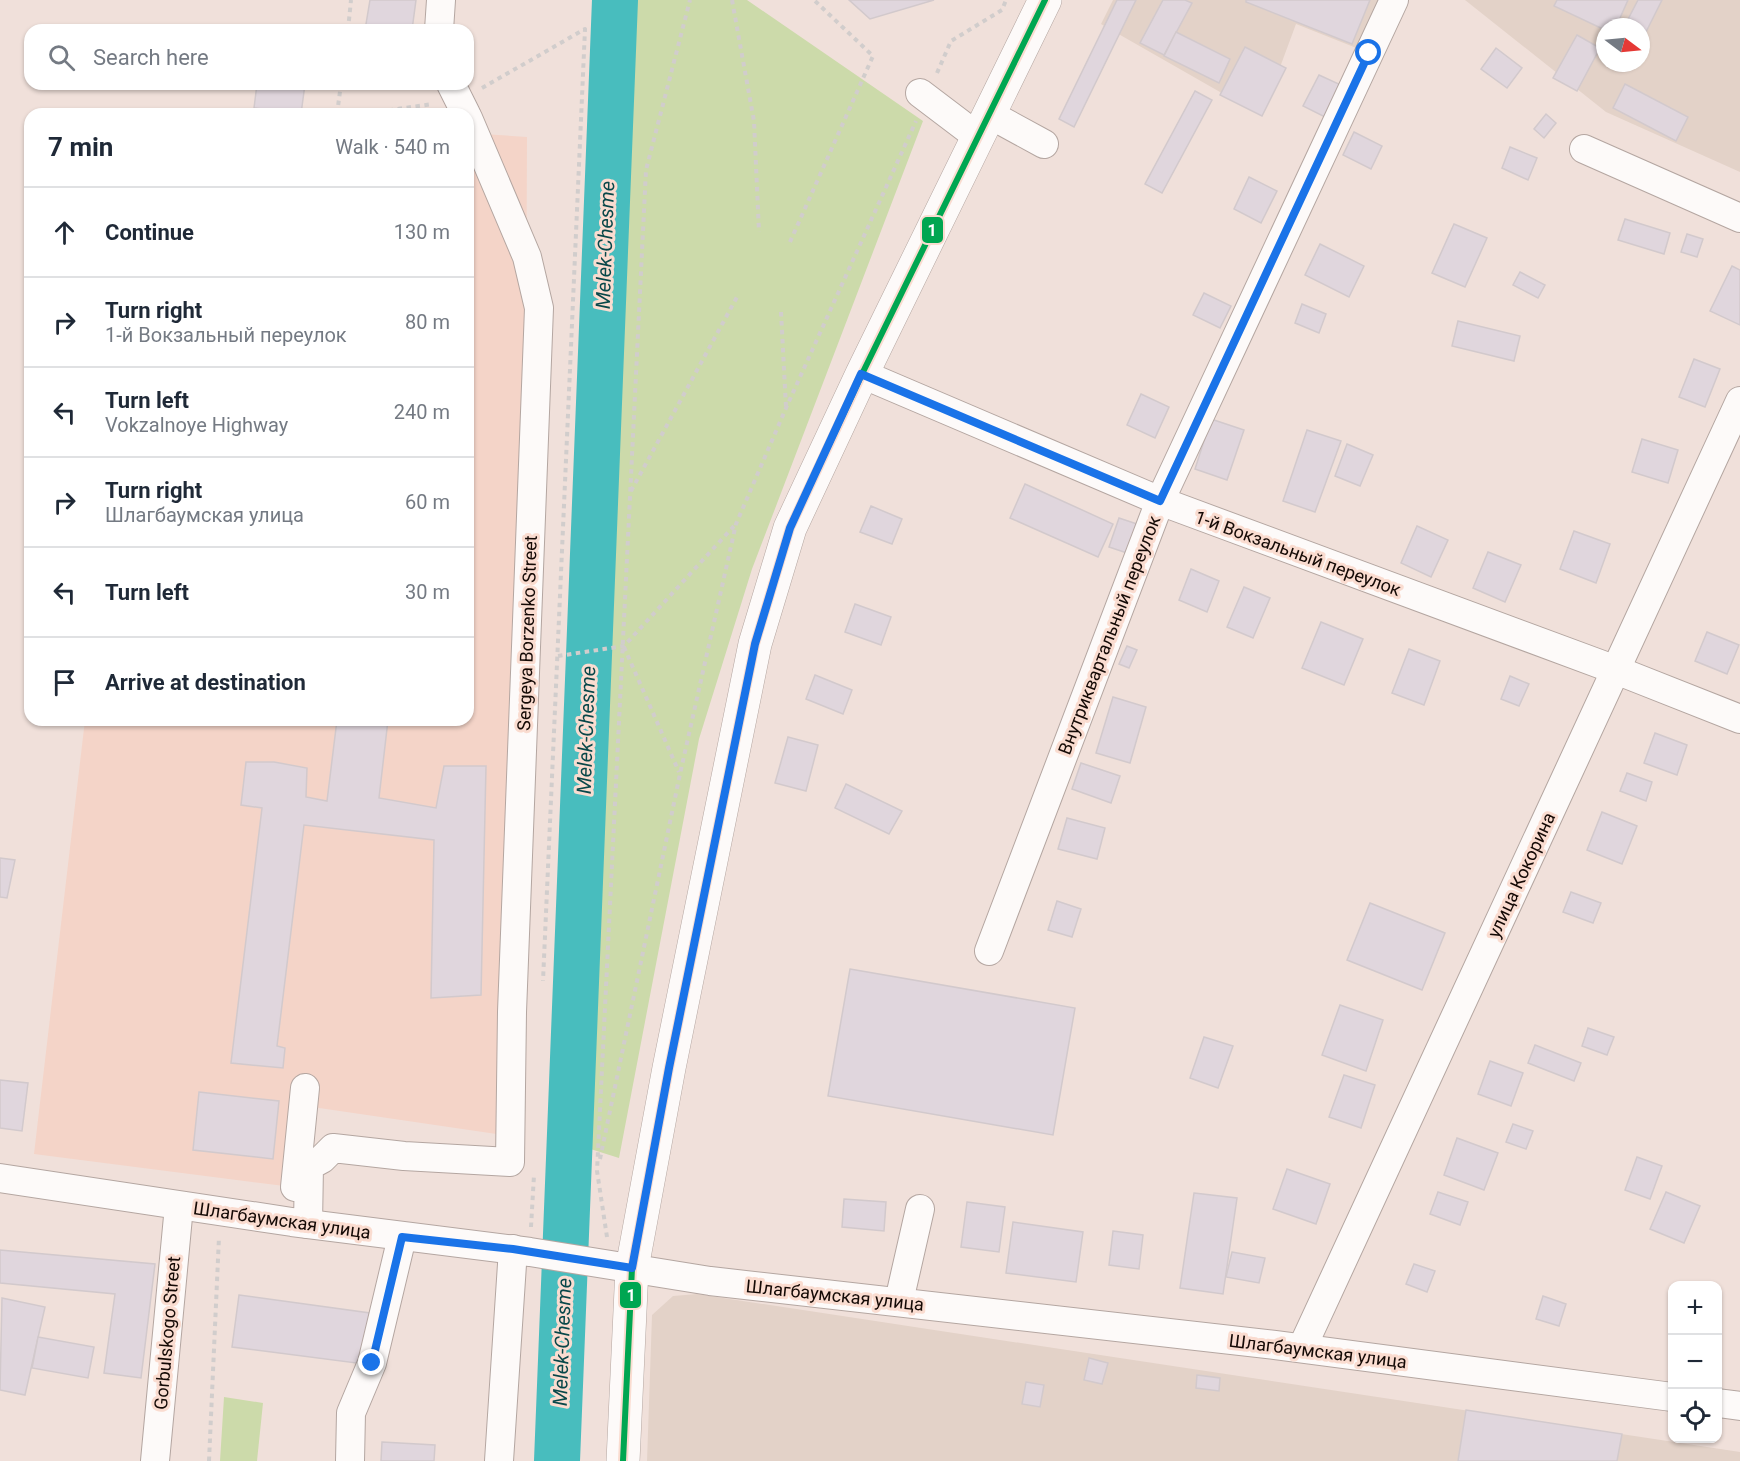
<!DOCTYPE html>
<meta charset="utf-8">
<style>
:root{--surface:#fff;--page:#f2f2f3;--text:#1f2937;--muted:#747a83;--line:#e0e1e3}
body{margin:0;font-family:Roboto,sans-serif;background:var(--page);color:var(--text)}
.controls{position:absolute;right:18px;bottom:18px;display:grid;overflow:hidden;border-radius:12px;box-shadow:0 2px 4px #0004}
.controls button{width:54px;height:54px;display:grid;place-items:center;padding:0;border:0;border-bottom:2px solid var(--line);background:var(--surface);color:var(--text);font:30px sans-serif}
.compass{position:absolute;left:1596px;top:18px;width:54px;height:54px;border-radius:50%;background:var(--surface);box-shadow:0 2px 4px #0004;rotate:106deg}
.stop{position:absolute;width:18px;height:18px;margin:-14px;border:4px solid #1a73e8;border-radius:50%;background:#fff}
.stop.end{background:#1a73e8;border-color:#fff;box-shadow:0 2px 6px #0008}
.list{margin:0;padding:0;list-style:none}
h2{display:flex;justify-content:space-between;align-items:center;height:78px;margin:0;padding:0 24px;font-size:26px}
h2 small{font-size:20px;font-weight:400;color:var(--muted)}
.list li{display:grid;grid-template-columns:39px 1fr auto;gap:18px;align-items:center;box-sizing:border-box;height:90px;padding:0 24px;border-top:2px solid var(--line)}
.list b{display:block;font-size:22px;white-space:nowrap}
.list p{margin:0;font-size:20px;white-space:nowrap;color:var(--muted)}
.list em{font-size:20px;font-style:normal;color:var(--muted)}
.icon{flex:none;width:33px;height:33px;fill:none;stroke:currentColor;stroke-width:2;stroke-linecap:round;stroke-linejoin:round}
.map{position:relative;flex:none;width:1740px;height:1461px;overflow:hidden}
.search{position:absolute;background:var(--surface);box-shadow:0 2px 4px #0004;left:24px;top:24px;width:450px;height:66px;display:flex;align-items:center;gap:15px;box-sizing:border-box;padding:0 21px;border-radius:18px;color:var(--muted);font-size:22px}
.panel{position:absolute;background:var(--surface);box-shadow:0 2px 4px #0004;left:24px;top:108px;width:450px;height:618px;border-radius:18px}
.map>svg:first-child{display:block}
.industrial{fill:#e3d2c8;fill-rule:evenodd}
.built{fill:#f4d4c8}
.green{fill:#ccdaaa}
.lines{fill:none;stroke-linecap:round;stroke-linejoin:round}
.river{stroke:#48bdbe;stroke-width:46}
.building{fill:#e0d6dd;stroke:#d2c9cc;stroke-width:1.5}
.minor-casing{stroke:#b4a6a1;stroke-width:30}
.major-casing{stroke:#b4a6a1;stroke-width:34}
.path{stroke:#d1cdcc;stroke-width:4;stroke-dasharray:4.5 4.5;stroke-linecap:butt}
.minor{stroke:#fdfaf9;stroke-width:28}
.major{stroke:#fdfaf9;stroke-width:33}
.bus-1-casing{stroke:#fadcd0;stroke-width:10}
.bus-1{stroke:#00a651;stroke-width:6}
.route{stroke:#1a73e8;stroke-width:8}
.labels{text-anchor:middle;dominant-baseline:central;stroke-width:6;stroke-linejoin:round;paint-order:stroke}
.street-label{font-size:18px;fill:#140905;stroke:#fadcd0}
.water-label{font-size:20px;font-style:italic;fill:#084749;stroke:#fadcd0}
.line-badge{stroke:#fadcd0;stroke-width:2}
.badge-label{font-size:16px;text-anchor:middle;font-weight:bold;fill:#fff}
</style>
<div class="map">
<svg width="1740" height="1461" viewBox="0 0 1740 1461">
<rect width="100%" height="100%" fill="#f0e0da"/>
<g class="industrial">
<path d="M1113,0H1394L1369,53L1296,24L1262,116L1101,24Z"/>
<path d="M1465,0H1740V172L1606,112ZM1605,27H1641V63H1605Z"/>
<path d="M697,1294L1740,1452V1461H647L652,1315L673,1296Z"/>
</g>
<path class="built" d="M468,133L527,137L523,1138L292,1104L284,1186L34,1154L85,720H468Z"/>
<g class="green">
<path d="M637,0H747L923,121L752,569L699,739L619,1158L581,1146Z"/>
<path d="M224,1397L263,1403L257,1461H220Z"/>
</g>
<g class="lines">
<path class="river" d="M557,1461L615,0"/>
</g>
<g class="building">
<path d="M370,0H416L412,30H365Z"/>
<path d="M849,0H934L870,19Z"/>
<path d="M1117,0H1136L1074,127L1059,119Z"/>
<path d="M1163,0H1185L1192,3L1164,55L1140,43Z"/>
<path d="M1246,0H1370L1352,44L1246,2Z"/>
<path d="M1557,0H1628L1616,27H1605V30L1554,6Z"/>
<path d="M1638,0H1662L1641,42V27H1624Z"/>
<path d="M1176,32L1230,59L1219,83L1164,56Z"/>
<path d="M1577,35L1600,48L1577,91L1553,78Z"/>
<path d="M1245,47L1286,68L1262,116L1220,95Z"/>
<path d="M1496,48L1522,68L1507,88L1481,69Z"/>
<path d="M1319,75L1341,85L1325,117L1303,106Z"/>
<path d="M257,84H305L301,114L254,108Z"/>
<path d="M1625,84L1688,117L1676,141L1613,108Z"/>
<path d="M1195,91L1212,100L1162,193L1145,184Z"/>
<path d="M1546,114L1556,123L1544,138L1534,129Z"/>
<path d="M1354,132L1382,146L1371,169L1343,155Z"/>
<path d="M1510,147L1537,158L1528,180L1502,168Z"/>
<path d="M1249,177L1277,191L1261,223L1234,209Z"/>
<path d="M1625,219L1670,233L1664,254L1618,240Z"/>
<path d="M1454,224L1487,238L1465,287L1432,273Z"/>
<path d="M1687,234L1703,239L1697,257L1681,252Z"/>
<path d="M1320,244L1364,266L1349,297L1305,275Z"/>
<path d="M1732,266L1740,270V325L1710,311Z"/>
<path d="M1520,272L1545,285L1538,298L1513,285Z"/>
<path d="M1204,293L1231,306L1220,328L1193,315Z"/>
<path d="M1302,304L1326,314L1319,333L1295,323Z"/>
<path d="M1458,321L1520,336L1514,361L1452,346Z"/>
<path d="M1694,359L1720,369L1705,407L1679,397Z"/>
<path d="M1141,394L1169,407L1155,438L1127,425Z"/>
<path d="M1211,419L1244,430L1227,480L1195,469Z"/>
<path d="M1307,430L1341,441L1315,512L1283,501Z"/>
<path d="M1642,439L1678,450L1668,483L1632,472Z"/>
<path d="M1347,444L1373,455L1360,486L1335,476Z"/>
<path d="M1025,484L1113,524L1098,557L1010,518Z"/>
<path d="M871,506L902,519L892,544L860,532Z"/>
<path d="M1119,518L1137,524L1127,553L1109,547Z"/>
<path d="M1417,526L1448,540L1431,577L1401,563Z"/>
<path d="M1574,531L1610,544L1596,583L1560,569Z"/>
<path d="M1488,552L1521,565L1505,602L1473,588Z"/>
<path d="M1191,569L1219,581L1207,612L1179,600Z"/>
<path d="M1244,587L1270,598L1253,638L1227,627Z"/>
<path d="M855,604L891,617L881,645L845,632Z"/>
<path d="M1321,622L1363,639L1344,685L1302,668Z"/>
<path d="M1707,632L1739,645L1727,674L1695,661Z"/>
<path d="M1127,646L1137,650L1129,668L1119,664Z"/>
<path d="M1409,649L1440,661L1424,705L1392,693Z"/>
<path d="M815,675L852,690L843,714L806,699Z"/>
<path d="M1510,676L1529,684L1519,706L1501,699Z"/>
<path d="M1113,697L1146,707L1130,763L1096,753Z"/>
<path d="M337,720H388L379,798L436,808L444,766H486L481,995L431,998L434,840L304,825L277,1046L285,1048L283,1068L231,1063L262,808L241,805L246,762H274L307,768L306,797L327,801Z"/>
<path d="M1655,733L1687,745L1677,775L1644,763Z"/>
<path d="M788,737L818,745L806,791L775,783Z"/>
<path d="M1081,763L1120,776L1111,803L1072,789Z"/>
<path d="M1627,773L1652,782L1646,801L1620,791Z"/>
<path d="M846,784L902,811L889,834L835,808Z"/>
<path d="M1602,812L1637,826L1622,864L1587,850Z"/>
<path d="M1067,818L1105,828L1097,859L1058,849Z"/>
<path d="M0,858L15,860L7,898L0,897Z"/>
<path d="M1571,892L1601,903L1593,923L1563,912Z"/>
<path d="M1057,901L1081,909L1072,937L1048,930Z"/>
<path d="M1370,903L1445,933L1422,990L1347,960Z"/>
<path d="M850,969L1075,1008L1053,1135L828,1096Z"/>
<path d="M1340,1005L1383,1020L1366,1071L1322,1055Z"/>
<path d="M1588,1028L1614,1037L1607,1055L1582,1046Z"/>
<path d="M1204,1037L1233,1046L1218,1088L1190,1078Z"/>
<path d="M1535,1045L1581,1063L1574,1081L1528,1063Z"/>
<path d="M1490,1061L1523,1073L1511,1106L1478,1094Z"/>
<path d="M1344,1075L1375,1085L1361,1128L1329,1117Z"/>
<path d="M0,1080L28,1083L22,1131L0,1128Z"/>
<path d="M199,1092L279,1101L273,1159L193,1150Z"/>
<path d="M1513,1124L1533,1131L1526,1149L1506,1142Z"/>
<path d="M1457,1138L1498,1153L1484,1190L1444,1175Z"/>
<path d="M1637,1157L1662,1166L1650,1199L1625,1190Z"/>
<path d="M1287,1169L1330,1184L1316,1224L1273,1209Z"/>
<path d="M1438,1192L1468,1202L1460,1225L1430,1214Z"/>
<path d="M1666,1192L1700,1206L1684,1243L1650,1229Z"/>
<path d="M1194,1193L1237,1198L1223,1294L1180,1288Z"/>
<path d="M844,1199L886,1202L884,1231L842,1227Z"/>
<path d="M967,1202L1005,1207L999,1252L961,1247Z"/>
<path d="M1013,1222L1083,1232L1076,1282L1006,1273Z"/>
<path d="M1113,1231L1143,1235L1139,1269L1109,1265Z"/>
<path d="M0,1250L155,1264L141,1378L104,1373L115,1294L0,1283Z"/>
<path d="M1232,1252L1265,1258L1259,1283L1226,1277Z"/>
<path d="M1414,1264L1435,1271L1427,1292L1406,1284Z"/>
<path d="M239,1295L370,1313L364,1364L232,1347Z"/>
<path d="M1543,1296L1566,1304L1559,1326L1536,1319Z"/>
<path d="M2,1298L45,1307L25,1395L0,1390Z"/>
<path d="M38,1337L94,1347L88,1378L32,1368Z"/>
<path d="M1089,1358L1108,1363L1102,1384L1084,1380Z"/>
<path d="M1197,1375L1220,1378L1219,1391L1196,1388Z"/>
<path d="M1026,1382L1044,1385L1040,1407L1022,1404Z"/>
<path d="M1466,1410L1622,1434L1617,1461H1458Z"/>
<path d="M382,1442L435,1445L434,1461H381Z"/>
</g>
<g class="lines">
<g class="minor-casing">
<g id="minor">
<path d="M439,30L441,0"/>
<path d="M451,84L466,114"/>
<path d="M920,93L978,137"/>
<path d="M989,114L1044,144"/>
<path d="M1584,149L1740,218"/>
<path d="M862,374L1160,501L1616,670L1740,719"/>
<path d="M989,951L1160,501L1394,0"/>
<path d="M0,1178L292,1222L530,1252L710,1281L1275,1345L1672,1397"/>
<path d="M295,1187L305,1088"/>
<path d="M308,1224L309,1166L322,1159L333,1148L404,1156L510,1162L512,1012L539,308L527,257L468,118"/>
<path d="M899,1301L920,1209"/>
<path d="M1302,1348L1740,401"/>
<path d="M1718,1403L1740,1406"/>
<path d="M155,1461L179,1206"/>
<path d="M350,1461L351,1413L372,1363L402,1237"/>
<path d="M499,1461L513,1249"/>
</g>
</g>
<g class="major-casing">
<path id="major" d="M623,1461L632,1268L669,1068L755,644L790,528L862,374L1045,0"/>
</g>
<g class="path">
<path d="M732,0L754,121L759,232"/>
<path d="M348,30L351,0"/>
<path d="M937,73L951,41L1002,10L1006,0"/>
<path d="M482,88L585,29L543,981"/>
<path d="M337,114L341,84"/>
<path d="M362,114L433,104"/>
<path d="M790,242L873,56L814,0"/>
<path d="M781,312L786,407"/>
<path d="M631,491L737,297"/>
<path d="M624,647L679,772"/>
<path d="M558,656L624,646L734,526"/>
<path d="M600,1159L680,774L736,524L786,408L916,121"/>
<path d="M531,1227L534,1175"/>
<path d="M607,1237L597,1171L646,170L690,0"/>
<path d="M209,1461L219,1237"/>
</g>
<use href="#minor" class="minor"/>
<use href="#major" class="major"/>
<g class="bus-1-casing">
<path id="bus-1" d="M623,1461L632,1268L669,1068L755,644L790,528L862,374L1045,0"/>
</g>
<use href="#bus-1" class="bus-1"/>
</g>
<g class="lines">
<path class="route" d="M372,1363L402,1237L513,1249L632,1268L669,1068L755,644L790,528L861,374L1160,501L1369,53"/>
</g>
<g class="labels">
<g class="street-label">
<text transform="translate(1298 553) rotate(20)">1-й Вокзальный переулок</text>
<text transform="translate(527 633) rotate(-88)">Sergeya Borzenko Street</text>
<text transform="translate(1109 635) rotate(-69)">Внутриквартальный переулок</text>
<text transform="translate(1521 875) rotate(-65)">улица Кокорина</text>
<text transform="translate(282 1220) rotate(8)">Шлагбаумская улица</text>
<text transform="translate(835 1295) rotate(6)">Шлагбаумская улица</text>
<text transform="translate(167 1333) rotate(-85)">Gorbulskogo Street</text>
<text transform="translate(1318 1351) rotate(7)">Шлагбаумская улица</text>
</g>
<g class="water-label">
<text transform="translate(605 245) rotate(-88)">Melek-Chesme</text>
<text transform="translate(586 730) rotate(-88)">Melek-Chesme</text>
<text transform="translate(562 1342) rotate(-88)">Melek-Chesme</text>
</g>
</g>
<g class="line-badge">
<rect x="921" y="216" width="23" height="28" rx="6" fill="#00a651"/>
<rect x="619" y="1281" width="23" height="28" rx="6" fill="#00a651"/>
</g>
<g class="badge-label">
<text x="932" y="236">1</text>
<text x="631" y="1301">1</text>
</g>
</svg>
<div class="controls">
<button>+</button>
<button>−</button>
<button><svg class="icon" aria-label="locate" viewBox="0 0 24 24"><circle cx="12" cy="12" r="6"/><path d="M12 2v4M12 18v4M2 12h4M18 12h4"/></svg></button>
</div>
<svg class="compass" viewBox="-18 -18 36 36"><path d="M0-13l5 13h-10z" fill="#e53935"/><path d="M0 13l5-13h-10z" fill="#747a83"/></svg>
<div class="stop" style="left:1369px;top:53px"></div>
<div class="stop end" style="left:372px;top:1363px"></div>
<div class="search"><svg class="icon" aria-label="search" viewBox="0 0 24 24"><circle cx="10" cy="10" r="6"/><path d="M15 15l6 6"/></svg>Search here</div>
<section class="panel">
<h2>7 min<small>Walk · 540 m</small></h2>
<ul class="list">
<li><svg class="icon" aria-label="ahead" viewBox="0 0 24 24"><path d="M12 20V5M6 11l6-6 6 6"/></svg><div><b>Continue</b></div><em>130 m</em></li>
<li><svg class="icon" aria-label="right" viewBox="0 0 24 24"><path d="M7 20v-9h11M14 6l5 5-5 5"/></svg><div><b>Turn right</b><p>1-й Вокзальный переулок</p></div><em>80 m</em></li>
<li><svg class="icon" aria-label="left" viewBox="0 0 24 24"><path d="M17 20v-9H6M10 6l-5 5 5 5"/></svg><div><b>Turn left</b><p>Vokzalnoye Highway</p></div><em>240 m</em></li>
<li><svg class="icon" aria-label="right" viewBox="0 0 24 24"><path d="M7 20v-9h11M14 6l5 5-5 5"/></svg><div><b>Turn right</b><p>Шлагбаумская улица</p></div><em>60 m</em></li>
<li><svg class="icon" aria-label="left" viewBox="0 0 24 24"><path d="M17 20v-9H6M10 6l-5 5 5 5"/></svg><div><b>Turn left</b></div><em>30 m</em></li>
<li><svg class="icon" aria-label="arrive" viewBox="0 0 24 24"><path d="M6 21V4h12l-3 4 3 4H6"/></svg><div><b>Arrive at destination</b></div></li>
</ul>
</section>
</div>
